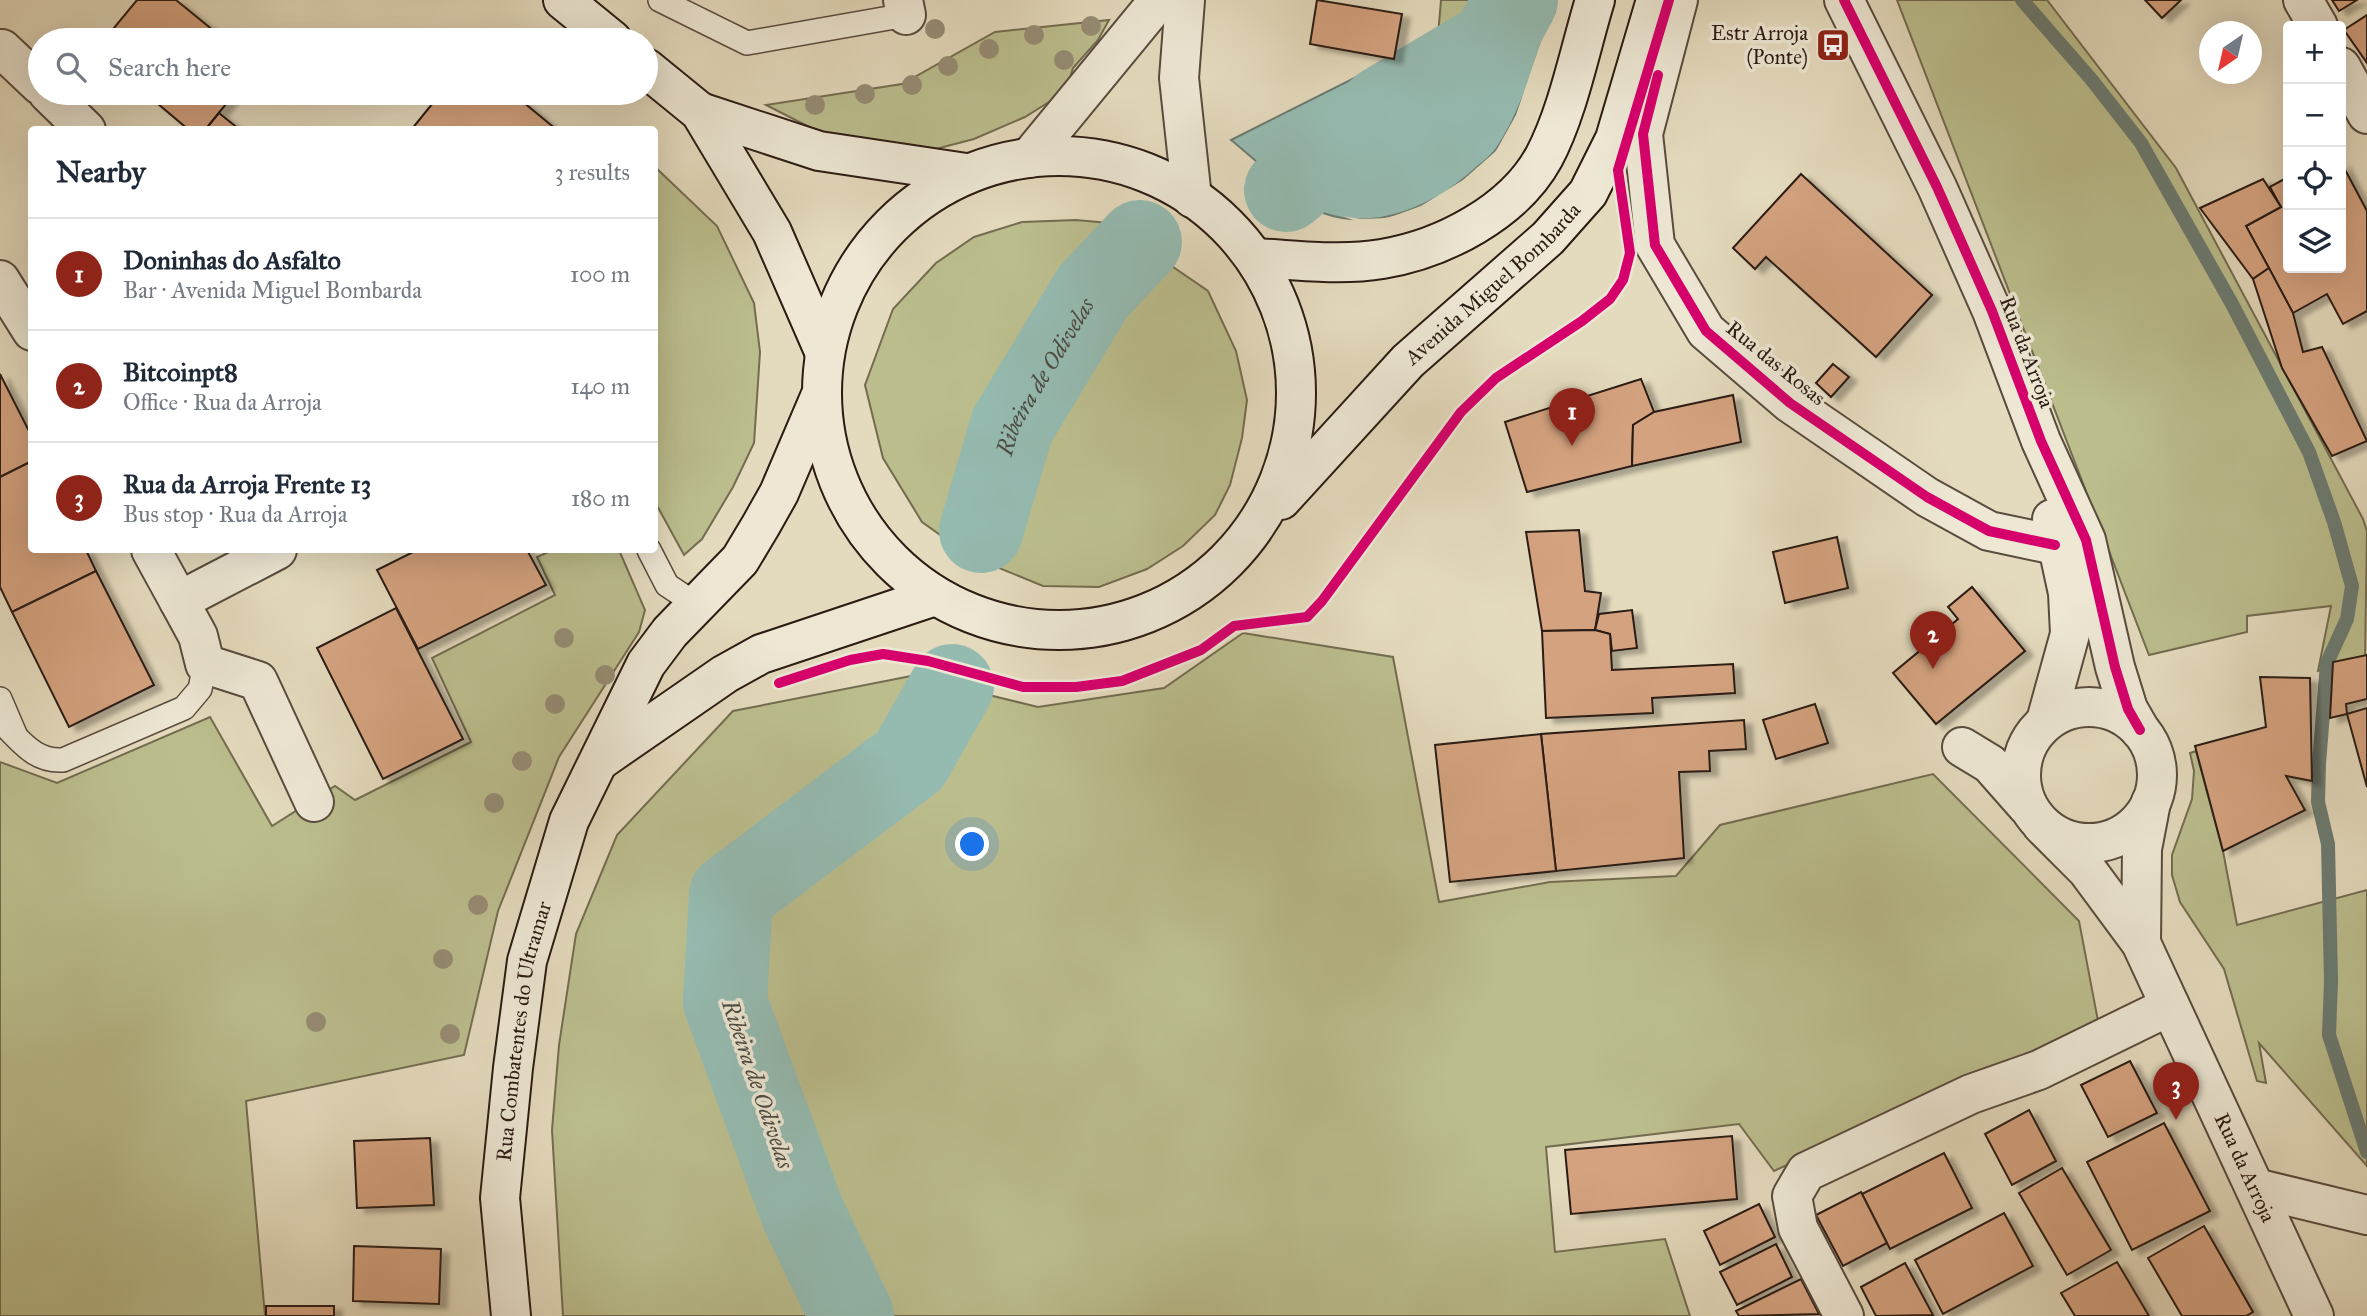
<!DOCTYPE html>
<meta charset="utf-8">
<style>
:root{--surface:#fff;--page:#f2f2f3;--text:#1f2937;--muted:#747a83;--line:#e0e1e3;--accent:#8f2418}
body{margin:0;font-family:"IM FELL Great Primer",serif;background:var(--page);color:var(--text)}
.controls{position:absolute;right:21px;top:21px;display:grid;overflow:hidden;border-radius:7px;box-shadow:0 7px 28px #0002}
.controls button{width:63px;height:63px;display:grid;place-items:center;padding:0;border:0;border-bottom:2px solid var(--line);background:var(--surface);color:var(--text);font:35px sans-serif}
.compass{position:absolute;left:2199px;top:21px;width:63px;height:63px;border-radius:50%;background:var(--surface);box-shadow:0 7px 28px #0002;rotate:214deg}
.you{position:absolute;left:973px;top:845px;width:24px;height:24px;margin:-18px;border:5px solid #fff;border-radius:50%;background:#1a73e8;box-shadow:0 0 0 10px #1a73e833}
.badge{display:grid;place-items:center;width:46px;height:46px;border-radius:50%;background:var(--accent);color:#fff;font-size:23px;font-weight:700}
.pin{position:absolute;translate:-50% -58px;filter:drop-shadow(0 2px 4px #0008)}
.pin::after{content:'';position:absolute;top:37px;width:24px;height:21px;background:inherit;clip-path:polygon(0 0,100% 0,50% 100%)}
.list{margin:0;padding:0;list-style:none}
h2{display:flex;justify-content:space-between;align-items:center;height:91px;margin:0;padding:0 28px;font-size:30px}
h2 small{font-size:23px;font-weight:400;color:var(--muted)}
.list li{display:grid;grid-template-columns:46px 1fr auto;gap:21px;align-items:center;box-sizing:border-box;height:112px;padding:0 28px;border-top:2px solid var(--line)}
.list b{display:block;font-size:26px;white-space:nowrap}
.list p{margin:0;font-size:23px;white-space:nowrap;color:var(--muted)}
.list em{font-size:23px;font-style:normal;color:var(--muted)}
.icon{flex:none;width:38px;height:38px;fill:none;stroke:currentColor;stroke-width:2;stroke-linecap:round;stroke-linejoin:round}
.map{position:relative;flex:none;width:2367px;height:1316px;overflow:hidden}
.search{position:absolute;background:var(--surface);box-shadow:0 7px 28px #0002;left:28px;top:28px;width:630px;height:77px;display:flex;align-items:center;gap:18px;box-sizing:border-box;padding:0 24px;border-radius:38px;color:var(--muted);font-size:26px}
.panel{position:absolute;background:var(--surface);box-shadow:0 7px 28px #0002;left:28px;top:126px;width:630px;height:427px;border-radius:7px}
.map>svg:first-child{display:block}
.green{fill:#bbbd8d;stroke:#736c50;stroke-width:2}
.water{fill:#95bbb1;stroke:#6b7b72;stroke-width:2}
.pier{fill:#e4dabd}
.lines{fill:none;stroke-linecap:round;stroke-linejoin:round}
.stream{stroke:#6b7b72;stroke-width:14}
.river{stroke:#95bbb1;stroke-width:84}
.building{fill:#d4a27f;stroke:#2b1b13;stroke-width:2;filter:url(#shadow)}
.service-casing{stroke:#594b3e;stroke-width:26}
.minor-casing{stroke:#594b3e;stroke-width:42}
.secondary-casing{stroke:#2b1b13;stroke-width:42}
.service{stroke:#ede7d4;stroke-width:23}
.minor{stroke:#ede7d4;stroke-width:38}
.secondary{stroke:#ede7d4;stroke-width:38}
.cycleway-casing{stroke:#ede7d4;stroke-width:15}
.cycleway{stroke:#d6006c;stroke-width:10}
.tree{fill:#968c74}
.labels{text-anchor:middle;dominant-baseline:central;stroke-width:7;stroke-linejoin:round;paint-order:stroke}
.poi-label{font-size:21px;fill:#2b1b13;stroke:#ede7d4;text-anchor:end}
.street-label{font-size:21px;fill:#2b1b13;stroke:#ede7d4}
.water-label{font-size:23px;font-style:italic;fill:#4b4b42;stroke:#ede7d4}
</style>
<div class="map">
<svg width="2367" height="1316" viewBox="0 0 2367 1316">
<defs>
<filter id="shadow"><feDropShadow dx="8" dy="4.5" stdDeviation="2" flood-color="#0004"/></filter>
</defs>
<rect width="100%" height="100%" fill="#e4dabd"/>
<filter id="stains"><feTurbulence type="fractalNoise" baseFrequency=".00286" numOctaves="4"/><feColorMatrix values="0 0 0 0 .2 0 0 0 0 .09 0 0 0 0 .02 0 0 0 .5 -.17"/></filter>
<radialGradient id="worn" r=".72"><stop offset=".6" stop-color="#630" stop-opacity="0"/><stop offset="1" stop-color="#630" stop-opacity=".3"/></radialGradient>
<g class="green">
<path d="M1441,0H1531L1438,36Z"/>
<path d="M1897,0H2047L2176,168L2363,519L2367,531L2365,660L2318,671L2331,606L2247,616V632L2149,655Z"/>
<path d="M1109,20L1098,40L1073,68L1067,88L1052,100L1025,117L974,139L932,150L823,134L766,105L902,84L995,32Z"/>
<path d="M654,166L717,226L754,303L760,352L754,443L733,487L702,539L684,555L655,502Z"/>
<path d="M1076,220L1109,223L1208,291L1236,351L1247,400L1242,438L1230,485L1215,515L1183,546L1147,569L1099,587L1043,586L970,556L922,522L883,458L865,385L893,309L936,263L974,237L1022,222Z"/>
<path d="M553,550H619L645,610L639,632L559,757L498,911L464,1055L246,1101L265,1316H0V762L57,783L210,717L272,826L335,786L355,800L471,742L432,658L555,595L537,557Z"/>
<path d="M1243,633L1393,657L1439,902L1550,882L1676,876L1720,825L1933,774L2079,921L2098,1021L1774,1171L1739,1124L1546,1147L1555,1252L1665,1239L1690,1316H563L552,1130L559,1045L576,934L617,835L733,711L911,676L1038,707L1164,688Z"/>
<path d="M2196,751L2223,851L2237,925L2367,890V1166L2259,1043L2266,1083L2257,1081L2224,969L2180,902L2172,875V855L2192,799L2194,771L2190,753Z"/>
</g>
<path class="water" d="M1531,0H1555C1538,49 1526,105 1497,148C1491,157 1482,163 1474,170C1434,206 1377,232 1323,213C1307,208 1249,154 1231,140L1438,36Z"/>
<path class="pier" d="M1555,0H1559L1520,116L1498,153L1465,183L1422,209L1388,221L1361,223L1342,216L1361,219L1388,218L1421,206L1463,180L1496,151L1516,115Z"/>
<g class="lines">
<path class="stream" d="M2022,0L2091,79L2141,143L2232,304L2309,452L2334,522L2352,586L2347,619L2327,663L2319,764L2318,802L2328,844L2331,981L2329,1035L2367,1152"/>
<g class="river">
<path d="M1286,190L1384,107L1493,42L1516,0"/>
<path id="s1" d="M981,531L1012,426L1093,292L1140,242"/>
<path d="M852,1316L803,1214L725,1002L731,895L910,760L952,686"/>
</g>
</g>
<g class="building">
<path d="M137,0H176L225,40H104Z"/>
<path d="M1317,0L1402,14L1394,59L1310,44Z"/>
<path d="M2145,0H2181L2162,18Z"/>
<path d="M2332,0H2357L2339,11Z"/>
<path d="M2367,15V63L2344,30Z"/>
<path d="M145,93H235L205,130H189Z"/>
<path d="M441,93H512L557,130H411Z"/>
<path d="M219,113L240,130H205Z"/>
<path d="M2341,162L2367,211V311L2343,324L2327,294L2293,313L2246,226L2281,207L2270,187L2288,177V268H2341Z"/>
<path d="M1801,174L1932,295L1876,357L1766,257L1755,269L1733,248Z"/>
<path d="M2263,179L2281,207L2246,226L2269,268L2253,279L2200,208Z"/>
<path d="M2269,268L2293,313L2303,352L2322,347L2367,441L2332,456L2282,368L2253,279Z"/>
<path d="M1833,364L1849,377L1831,397L1816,383Z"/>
<path d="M0,374L32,437V461L0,477Z"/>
<path d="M1641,379L1654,412L1633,425L1632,466L1527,492L1505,422Z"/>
<path d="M1733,395L1741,442L1632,466L1633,425L1654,412Z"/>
<path d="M32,461V550H86L96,571L12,612L0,587V477Z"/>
<path d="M1579,530L1585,591L1601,593L1595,630L1542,631L1526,532Z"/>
<path d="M1837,537L1848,588L1785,603L1773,552Z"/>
<path d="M417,550H527L546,585L418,649L377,570Z"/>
<path d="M96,571L154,685L69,727L12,612Z"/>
<path d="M1972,587L2025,651L1936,724L1893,673L1958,619L1948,607Z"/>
<path d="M396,608L463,739L383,779L317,648Z"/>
<path d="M1632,610L1637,648L1612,651L1610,634L1595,630L1599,614Z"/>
<path d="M1595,630L1610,634L1612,670L1733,664L1735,693L1652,698L1653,713L1546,718L1542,631Z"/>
<path d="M2367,655V699L2346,704L2347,714L2330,718L2333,662Z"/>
<path d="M2260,677L2310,678L2312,781L2286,776L2305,810L2223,851L2195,746L2266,727Z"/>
<path d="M1815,704L1828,743L1776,759L1763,720Z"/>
<path d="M2367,708V787L2347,714Z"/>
<path d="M1744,720L1746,749L1709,751L1710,771L1679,772L1684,858L1556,871L1541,734Z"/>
<path d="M1541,734L1556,871L1450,882L1435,745Z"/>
<path d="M2130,1061L2157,1113L2108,1137L2081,1085Z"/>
<path d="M2029,1110L2056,1161L2012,1185L1985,1134Z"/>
<path d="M2164,1123L2210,1211L2132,1250L2087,1162Z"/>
<path d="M1732,1136L1737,1199L1571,1214L1565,1150Z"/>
<path d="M430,1138L434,1205L357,1208L354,1141Z"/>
<path d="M1944,1153L1972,1208L1890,1249L1862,1194Z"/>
<path d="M2062,1168L2111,1250L2067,1275L2019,1193Z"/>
<path d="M1861,1192L1887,1243L1843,1266L1816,1215Z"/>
<path d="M1759,1204L1775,1237L1720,1265L1704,1231Z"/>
<path d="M2004,1213L2033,1266L1943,1314L1915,1260Z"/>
<path d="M2204,1226L2253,1312L2246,1316H2182L2148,1258Z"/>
<path d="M1776,1244L1792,1277L1737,1305L1720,1272Z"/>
<path d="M354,1246L441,1249L439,1304L353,1301Z"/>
<path d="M2117,1262L2149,1316H2075L2061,1293Z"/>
<path d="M1905,1263L1933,1315L1876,1316L1861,1287Z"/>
<path d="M1801,1279L1819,1314L1739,1316L1736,1311Z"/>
<rect x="266" y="1306" width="68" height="10"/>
</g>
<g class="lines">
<g class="service-casing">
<g id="service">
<path d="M660,0L747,43L906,15"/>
<path d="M649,550L667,585L697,605"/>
<path d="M0,699L15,734"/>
<path d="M0,721C20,739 33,762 63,760L184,708L200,689L205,664"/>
</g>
</g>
<g class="minor-casing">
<g id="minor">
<path d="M903,0L906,15"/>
<path d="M1185,0L1179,78L1192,198"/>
<path d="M1678,0L1643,134L1655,245L1706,331L1790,403L1927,497L1989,531L2055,545"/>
<path d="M1844,0L1937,187L1992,311L2041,441L2086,540L2115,667L2128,709L2140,730"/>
<path d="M2303,0L2318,26"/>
<path d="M2,49L40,85"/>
<path d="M2341,67L2367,114"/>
<path d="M48,93L86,130"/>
<path d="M1029,158L1159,0"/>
<path d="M0,280L32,331"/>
<path d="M151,550L179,601L277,550"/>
<path d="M179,601L198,636L205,664L258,681L314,802"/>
<circle cx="2089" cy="775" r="68"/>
<path d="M2046,721L2070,634L2068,593L2052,519"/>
<path d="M1962,747L1990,764L2027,806"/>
<path id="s2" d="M2042,825L2087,870L2141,943L2314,1316"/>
<path d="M2141,943L2142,849L2151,802"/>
<path d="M2255,1188L2367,1215"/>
<path d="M1844,1316L1798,1228L1792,1196L1806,1172L1971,1094L2039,1070L2170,1006"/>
</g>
</g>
<g class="secondary-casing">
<g id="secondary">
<path d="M563,0L612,40"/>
<path d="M646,68L700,112L772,232L824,351"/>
<path d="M700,112L819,151L966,173"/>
<circle cx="1059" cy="393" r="237"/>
<path d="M1255,258C1297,260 1340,266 1382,259C1443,249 1514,212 1544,157C1568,112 1580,49 1595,0"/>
<path id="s3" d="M1281,500L1408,361L1548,238L1588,193L1615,139L1656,0"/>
<path d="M602,759L725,674L761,654L935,596"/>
<path id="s4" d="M511,1316L500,1198L513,1068L527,961L569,821L646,664L670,632L740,560L761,525L779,493L820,397"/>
</g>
</g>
<use href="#service" class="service"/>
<use href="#minor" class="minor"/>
<use href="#secondary" class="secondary"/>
<g class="cycleway-casing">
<g id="cycleway">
<path d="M1844,0L1937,187L1992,311L2041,441L2086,540L2115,667L2128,709L2140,730"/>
<path d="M1658,75L1643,134L1655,245L1706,331L1790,403L1927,497L1989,531L2055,545"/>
<path d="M779,683L850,660L883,654L928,661L1023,687H1076L1122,681L1201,650L1234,626L1307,617L1322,601L1461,412L1496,378L1582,321L1610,299L1623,280L1630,253L1618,170L1669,0"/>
</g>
</g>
<use href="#cycleway" class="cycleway"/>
</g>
<g class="tree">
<circle cx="1091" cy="26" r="10"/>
<circle cx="935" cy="29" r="10"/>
<circle cx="1034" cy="35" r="10"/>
<circle cx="989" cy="49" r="10"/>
<circle cx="1064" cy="60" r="10"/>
<circle cx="948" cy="66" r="10"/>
<circle cx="912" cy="85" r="10"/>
<circle cx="865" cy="94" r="10"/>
<circle cx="815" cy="105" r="10"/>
<circle cx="564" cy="638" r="10"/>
<circle cx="605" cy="675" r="10"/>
<circle cx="555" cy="704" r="10"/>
<circle cx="522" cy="761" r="10"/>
<circle cx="494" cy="803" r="10"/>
<circle cx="478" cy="905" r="10"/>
<circle cx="443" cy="959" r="10"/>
<circle cx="316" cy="1022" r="10"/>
<circle cx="450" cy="1034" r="10"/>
</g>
<defs>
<g id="bus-square" transform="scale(1.75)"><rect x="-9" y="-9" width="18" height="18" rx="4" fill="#8f2418" stroke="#ede7d4"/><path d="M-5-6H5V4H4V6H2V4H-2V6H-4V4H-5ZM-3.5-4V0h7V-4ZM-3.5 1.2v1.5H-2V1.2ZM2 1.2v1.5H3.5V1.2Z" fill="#fff"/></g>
</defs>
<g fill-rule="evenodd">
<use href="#bus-square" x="1833" y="45"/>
</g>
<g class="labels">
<g class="poi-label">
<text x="1808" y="33">Estr Arroja<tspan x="1808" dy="24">(Ponte)</tspan></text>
</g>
<g class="street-label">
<text stroke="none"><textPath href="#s3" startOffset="303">Avenida Miguel Bombarda</textPath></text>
<text transform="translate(2027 352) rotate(69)">Rua da Arroja</text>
<text transform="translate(1776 363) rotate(39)">Rua das Rosas</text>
<text stroke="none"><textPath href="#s4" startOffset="287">Rua Combatentes do Ultramar</textPath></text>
<text stroke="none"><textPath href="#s2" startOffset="402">Rua da Arroja</textPath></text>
</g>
<g class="water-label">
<text stroke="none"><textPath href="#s1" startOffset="168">Ribeira de Odivelas</textPath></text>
<text transform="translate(758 1084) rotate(71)">Ribeira de Odivelas</text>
</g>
</g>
<rect width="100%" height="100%" filter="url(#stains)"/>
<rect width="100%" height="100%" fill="url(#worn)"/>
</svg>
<div class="controls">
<button>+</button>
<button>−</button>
<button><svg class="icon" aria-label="locate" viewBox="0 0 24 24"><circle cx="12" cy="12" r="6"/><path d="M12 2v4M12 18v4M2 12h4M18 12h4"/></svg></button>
<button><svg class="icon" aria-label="layers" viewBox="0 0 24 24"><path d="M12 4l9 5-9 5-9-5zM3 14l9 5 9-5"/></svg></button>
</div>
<svg class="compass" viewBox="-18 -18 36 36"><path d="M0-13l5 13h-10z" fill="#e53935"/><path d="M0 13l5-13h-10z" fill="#747a83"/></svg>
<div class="you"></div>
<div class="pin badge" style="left:1572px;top:446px">1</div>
<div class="pin badge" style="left:1933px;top:669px">2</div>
<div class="pin badge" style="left:2176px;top:1120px">3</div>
<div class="search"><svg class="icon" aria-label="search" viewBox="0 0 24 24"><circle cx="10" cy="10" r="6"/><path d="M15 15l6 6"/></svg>Search here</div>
<section class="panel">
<h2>Nearby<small>3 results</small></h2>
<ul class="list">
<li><span class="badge">1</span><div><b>Doninhas do Asfalto</b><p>Bar · Avenida Miguel Bombarda</p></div><em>100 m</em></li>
<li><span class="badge">2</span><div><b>Bitcoinpt8</b><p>Office · Rua da Arroja</p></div><em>140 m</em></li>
<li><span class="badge">3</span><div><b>Rua da Arroja Frente 13</b><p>Bus stop · Rua da Arroja</p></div><em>180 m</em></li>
</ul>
</section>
</div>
